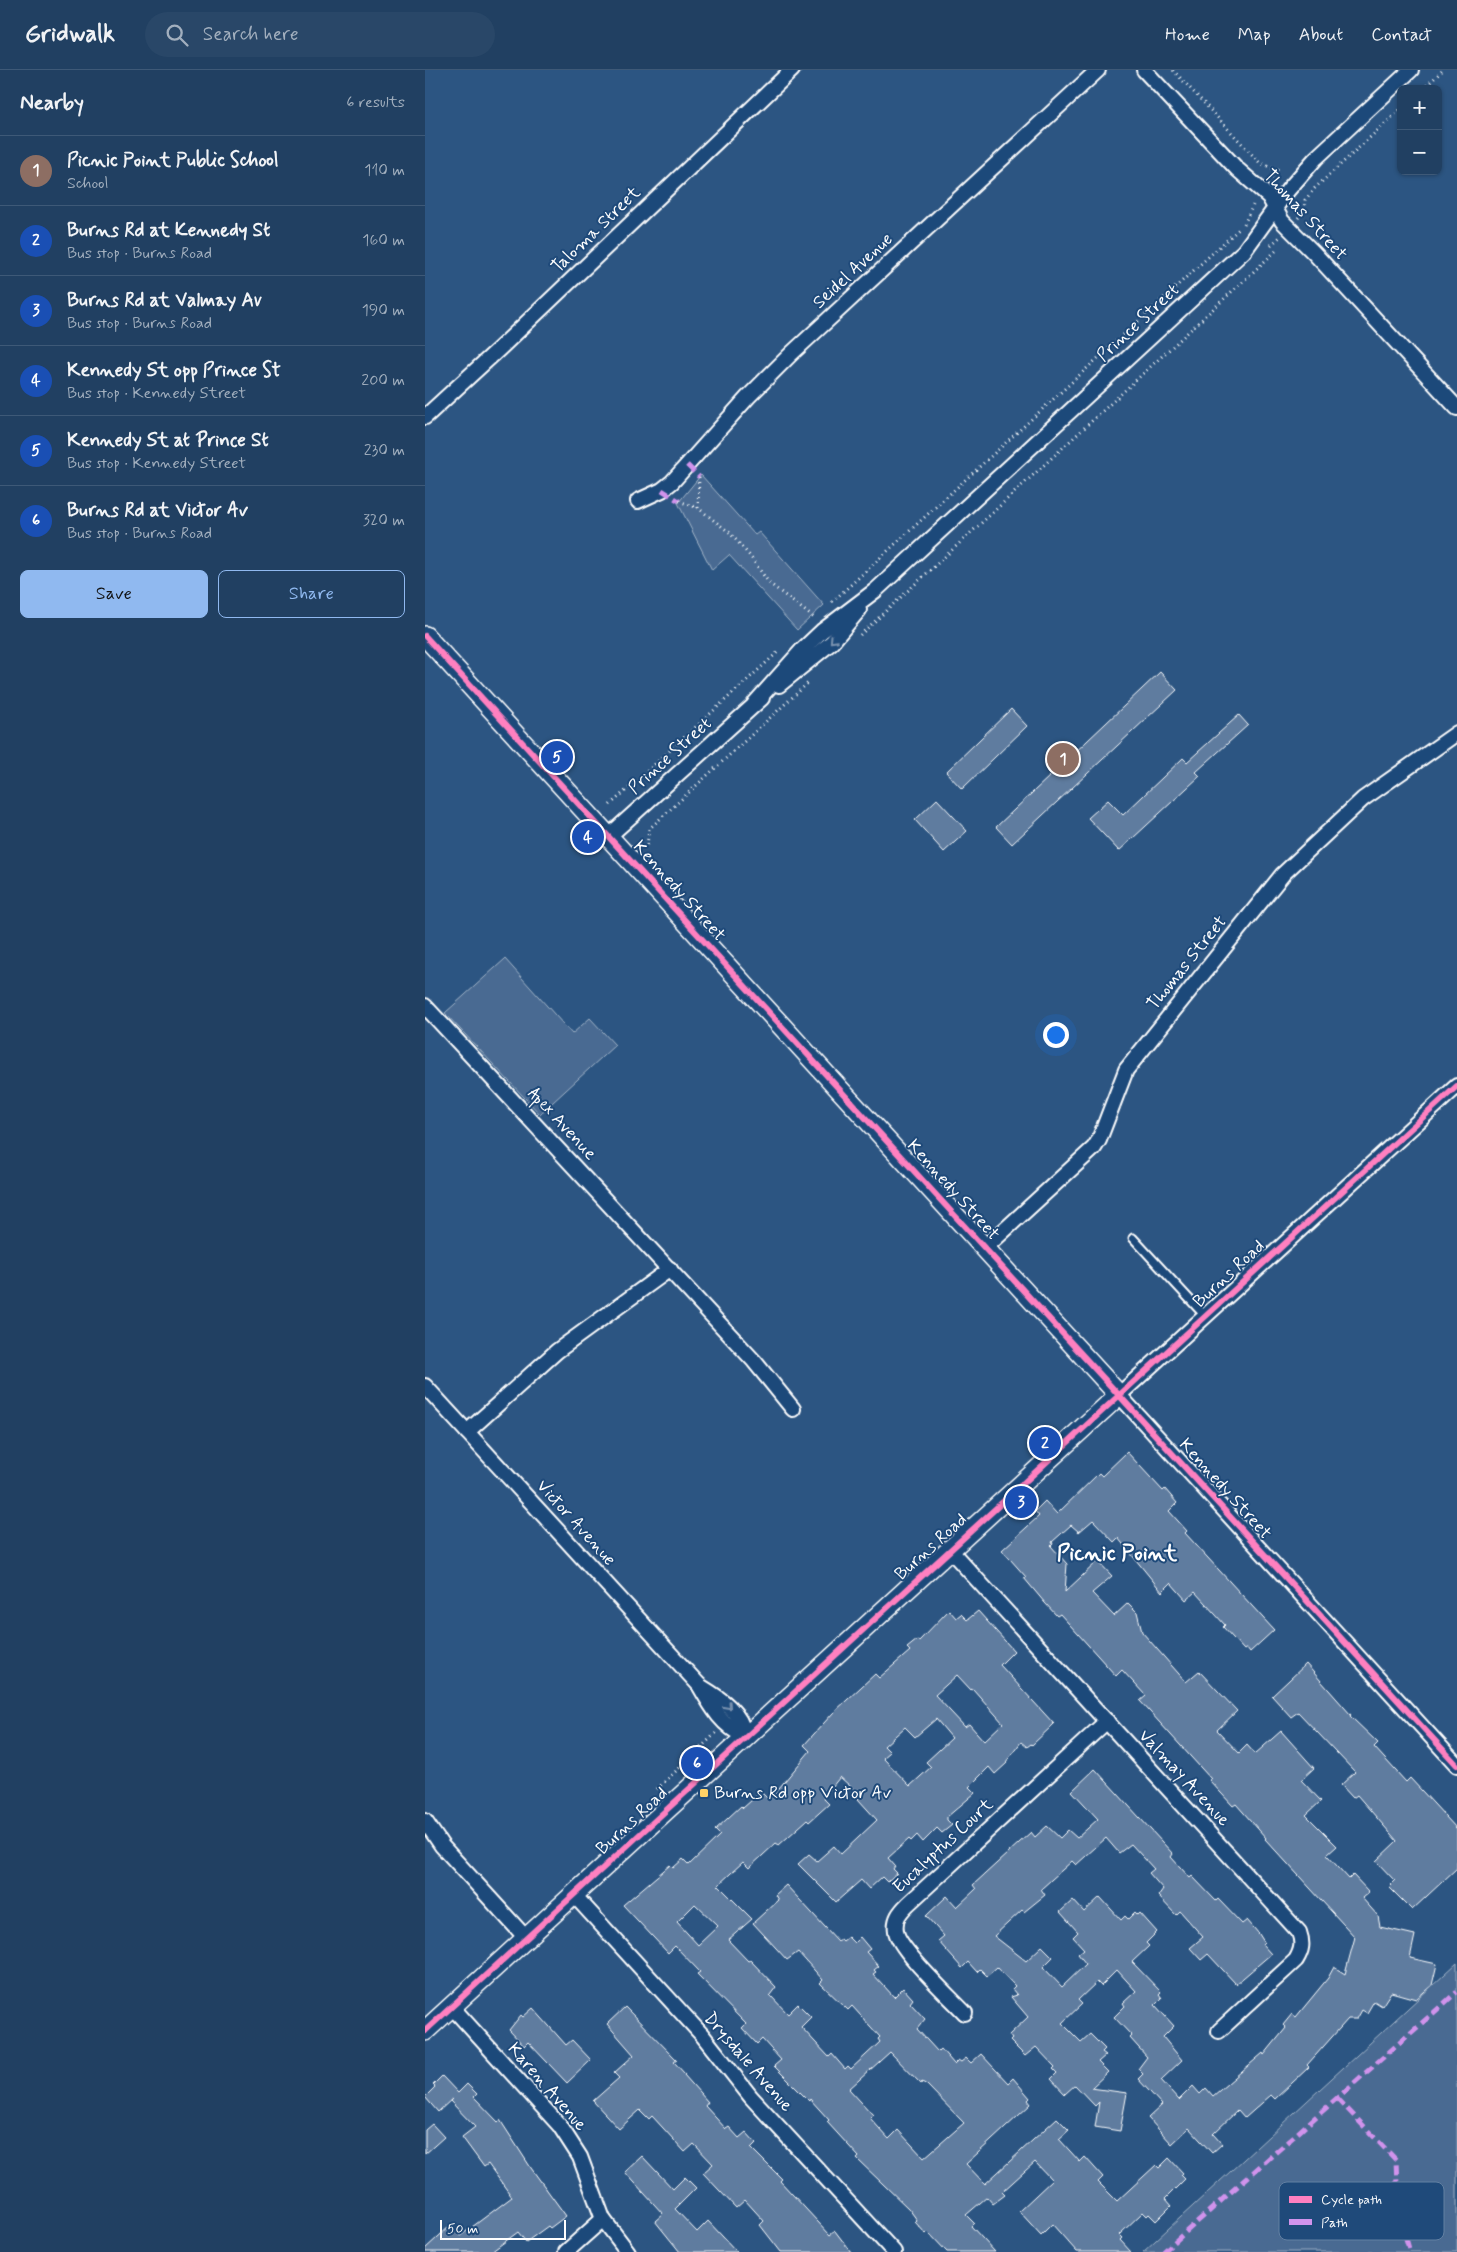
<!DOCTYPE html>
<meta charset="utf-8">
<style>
:root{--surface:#214062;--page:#294768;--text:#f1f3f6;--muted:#a2afbe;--line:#3e5977;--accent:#90b9f0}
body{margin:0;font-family:Mynerve,sans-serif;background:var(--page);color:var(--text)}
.controls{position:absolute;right:15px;top:15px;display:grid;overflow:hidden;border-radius:8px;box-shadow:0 1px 4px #0004}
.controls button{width:45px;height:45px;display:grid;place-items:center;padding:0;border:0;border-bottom:1px solid var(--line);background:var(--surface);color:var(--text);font:25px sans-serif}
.scale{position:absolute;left:15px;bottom:12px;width:126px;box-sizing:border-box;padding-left:5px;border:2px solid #fff;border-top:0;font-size:14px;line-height:18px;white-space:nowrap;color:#fff;-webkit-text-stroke:4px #1f4a7a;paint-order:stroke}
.you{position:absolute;left:630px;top:964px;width:18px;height:18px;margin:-12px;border:4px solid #fff;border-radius:50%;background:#1a73e8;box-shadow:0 0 0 8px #1a73e833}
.badge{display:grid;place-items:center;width:32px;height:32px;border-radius:50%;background:var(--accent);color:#fff;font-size:16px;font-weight:700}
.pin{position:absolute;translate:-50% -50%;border:2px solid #fff;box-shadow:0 1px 5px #0006}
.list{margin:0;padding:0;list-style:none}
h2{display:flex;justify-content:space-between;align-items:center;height:65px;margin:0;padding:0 20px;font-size:21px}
h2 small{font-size:16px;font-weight:400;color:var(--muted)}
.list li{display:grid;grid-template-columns:32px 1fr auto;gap:15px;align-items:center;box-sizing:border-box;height:70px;padding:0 20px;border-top:1px solid var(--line)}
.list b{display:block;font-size:19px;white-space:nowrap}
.list p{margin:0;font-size:16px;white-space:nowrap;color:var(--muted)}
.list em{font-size:16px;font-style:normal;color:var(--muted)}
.actions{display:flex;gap:10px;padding:15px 20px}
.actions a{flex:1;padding:11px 0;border:1px solid var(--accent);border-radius:8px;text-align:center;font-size:18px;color:var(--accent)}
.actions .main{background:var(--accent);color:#111}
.icon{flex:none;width:28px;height:28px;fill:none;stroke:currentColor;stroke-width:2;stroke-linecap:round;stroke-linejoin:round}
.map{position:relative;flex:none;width:1032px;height:2182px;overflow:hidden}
header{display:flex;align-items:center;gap:30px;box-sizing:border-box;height:70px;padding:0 25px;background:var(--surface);border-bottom:1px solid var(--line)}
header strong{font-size:24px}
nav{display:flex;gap:28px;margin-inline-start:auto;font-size:18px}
.search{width:350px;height:45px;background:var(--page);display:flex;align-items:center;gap:12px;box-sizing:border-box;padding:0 18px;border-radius:28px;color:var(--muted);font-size:19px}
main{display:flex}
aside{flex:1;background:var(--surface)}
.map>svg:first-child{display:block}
.green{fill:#486b92;stroke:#a4b5c8}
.building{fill:#5e7c9f;stroke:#fff;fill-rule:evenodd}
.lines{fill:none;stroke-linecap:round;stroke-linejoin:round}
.lane-casing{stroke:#fff;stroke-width:11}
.street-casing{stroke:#fff;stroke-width:18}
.secondary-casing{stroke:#fff;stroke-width:22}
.path{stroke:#fff;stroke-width:3;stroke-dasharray:1 4;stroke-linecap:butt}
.lane{stroke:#1f4a7a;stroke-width:7}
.street{stroke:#1f4a7a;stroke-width:14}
.secondary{stroke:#1f4a7a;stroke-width:19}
.quiet{stroke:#d193ec;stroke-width:5;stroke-dasharray:10 5;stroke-linecap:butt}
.cycleway-casing{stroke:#1f4a7a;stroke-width:9}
.cycleway{stroke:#ff80c0;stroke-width:6}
.oneway{stroke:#7992af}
.poi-dot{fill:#ffd166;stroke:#1f4a7a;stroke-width:2}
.labels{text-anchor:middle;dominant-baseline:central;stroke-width:4;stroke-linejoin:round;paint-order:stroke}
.street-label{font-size:18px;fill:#fff;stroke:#1f4a7a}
.poi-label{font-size:18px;fill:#fff;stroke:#1f4a7a;text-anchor:start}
.district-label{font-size:22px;font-weight:bold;fill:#fff;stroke:#1f4a7a}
.key{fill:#1f4a7a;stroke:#6280a2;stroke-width:1}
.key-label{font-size:14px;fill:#fff}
</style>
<header>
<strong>Gridwalk</strong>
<div class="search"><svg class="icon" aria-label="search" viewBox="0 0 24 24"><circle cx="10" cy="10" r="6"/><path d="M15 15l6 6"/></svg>Search here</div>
<nav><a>Home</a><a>Map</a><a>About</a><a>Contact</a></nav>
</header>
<main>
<aside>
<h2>Nearby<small>6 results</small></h2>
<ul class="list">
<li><span class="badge" style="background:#8d6e63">1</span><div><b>Picnic Point Public School</b><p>School</p></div><em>110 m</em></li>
<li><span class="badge" style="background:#1a4fb4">2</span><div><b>Burns Rd at Kennedy St</b><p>Bus stop · Burns Road</p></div><em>160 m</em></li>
<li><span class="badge" style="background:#1a4fb4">3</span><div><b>Burns Rd at Valmay Av</b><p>Bus stop · Burns Road</p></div><em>190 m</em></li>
<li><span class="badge" style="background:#1a4fb4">4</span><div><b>Kennedy St opp Prince St</b><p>Bus stop · Kennedy Street</p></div><em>200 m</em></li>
<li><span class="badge" style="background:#1a4fb4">5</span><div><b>Kennedy St at Prince St</b><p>Bus stop · Kennedy Street</p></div><em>230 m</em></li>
<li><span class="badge" style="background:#1a4fb4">6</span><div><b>Burns Rd at Victor Av</b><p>Bus stop · Burns Road</p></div><em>320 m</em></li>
</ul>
<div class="actions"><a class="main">Save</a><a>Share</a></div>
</aside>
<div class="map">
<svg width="1032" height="2182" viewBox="0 0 1032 2182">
<rect width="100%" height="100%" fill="#2c5582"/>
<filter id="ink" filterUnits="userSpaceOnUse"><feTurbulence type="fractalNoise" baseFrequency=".02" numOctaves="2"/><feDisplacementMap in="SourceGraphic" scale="10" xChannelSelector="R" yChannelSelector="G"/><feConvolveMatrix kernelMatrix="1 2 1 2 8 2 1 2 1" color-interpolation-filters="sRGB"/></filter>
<g filter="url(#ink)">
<g class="green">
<path d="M276,405L330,465L334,462L399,535L372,560L304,485L287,500L253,433Z"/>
<path d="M80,889L147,964L165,948L190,975L115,1044L20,943Z"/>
<path d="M1032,1893V2182H718Z"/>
</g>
<g class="building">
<path d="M735,602L752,620L587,774L571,757Z"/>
<path d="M586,639L602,656L537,719L521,702Z"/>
<path d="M814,645L823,655L771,702L775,706L694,781L663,748L683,730L698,745L758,688L762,692Z"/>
<path d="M512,729L542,761L519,782L490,750Z"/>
<path d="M702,1382L738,1421L740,1419L752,1433L744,1441L762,1461L760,1463L849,1560L825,1582L822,1578L819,1580L798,1557L800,1555L770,1522L761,1530L746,1513L737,1522L693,1468L689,1472L668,1450L654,1462L646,1455L627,1472L628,1474L626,1476L642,1494L640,1522L673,1491L687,1506L667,1523L689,1546L703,1533L712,1542L717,1562L761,1612L774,1601L812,1641L792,1660L814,1683L822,1675L830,1684L856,1661L889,1698L876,1710L896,1731L881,1745L912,1776L902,1785L924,1809L928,1805L944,1822L937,1828L953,1846L955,1857L990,1865L985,1888L1012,1894L1007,1915L991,1929L966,1922L957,1936L949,1931L942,1943L937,1940L932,1949H923L882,1995L884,1997L850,2029L846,2025L820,2048L813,2040L788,2064L797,2074L787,2083L764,2058L747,2074L723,2048L737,2035L713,2009L718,2004L713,1999L722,1987L705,1968L707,1966L689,1947L700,1936L698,1933L711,1921L692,1900L676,1916L672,1912L653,1930L657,1934L637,1953L656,1972L665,1964L680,1979L677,1982L681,1985L673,1992L683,2002L666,2018L702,2023L695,2061L670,2057L674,2032L670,2036L650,2015L640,2024L626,2009L632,2003L628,1999L630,1997L611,1977L600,1986L585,1971L587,1969L584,1965L603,1947L586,1927L592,1925L587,1919L590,1916L572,1897L562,1906L555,1899L552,1902L543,1892L537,1898L513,1871L519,1866L501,1846L522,1826L532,1837L551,1819L548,1815L606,1762L610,1767L622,1756L635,1768L643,1760L652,1768L673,1749L647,1721L670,1699L748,1784L746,1787L765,1808L767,1806L791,1831L793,1829L817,1854L822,1850L834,1864L839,1872L837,1874L846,1884L811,1914L783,1884L776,1890L765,1878L778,1867L755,1841L751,1845L733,1826L738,1819L724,1803L729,1799L706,1774L694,1783L681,1768L651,1795L647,1791L616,1819L620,1825L599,1842L597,1840L569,1866L601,1891L617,1876L628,1887L618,1897L637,1917L661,1894L653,1884L659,1879L648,1867L653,1862L635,1842L648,1830L659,1842L675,1827L696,1850L700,1846L703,1849L710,1842L713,1845L715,1843L732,1862L721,1873L724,1876L707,1892L736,1922L734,1924L737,1928L730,1935L749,1956L738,1967L757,1990L736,2010L754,2030L768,2016L775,2024L781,2018L788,2026L838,1983L839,1985L861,1958L858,1955L867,1944L871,1947L903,1908L909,1897L920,1904L930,1867L840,1769L841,1768L811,1734L808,1736L784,1710L786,1709L715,1631L721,1626L697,1600L691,1606L635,1544L632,1546L620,1533L599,1508L601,1507L577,1480L614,1446L610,1441L620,1431L632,1444L674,1403L677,1406Z"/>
<path d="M524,1540L531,1548L536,1544L542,1550L553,1541L589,1581L575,1595L629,1654L607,1675L606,1674L602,1677L596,1672L581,1692L582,1693L570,1704L564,1697L544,1717L550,1723L522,1747V1750L527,1755L517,1763L512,1758L498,1772L492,1765L486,1771L484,1769L463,1788L470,1796L468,1799L472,1803L462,1812L457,1807L444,1819L436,1810L411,1832L373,1794L384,1784L392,1791L409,1776L416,1784L452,1750L433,1729L436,1726L415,1707L398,1728L404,1734L384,1752L382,1750L354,1775L351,1773L324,1798L318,1792L293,1815L327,1849L303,1870L323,1891L325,1890L351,1917L345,1925L363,1944L373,1934L386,1947L376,1957L404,1987L407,1984L420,1999L423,1996L426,1999L455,1972L453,1969L455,1967L427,1936L423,1940L395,1913L398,1910L373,1882L362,1890L328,1853L353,1830L350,1825L361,1815L413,1871L416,1869L418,1871L423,1867L429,1873L435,1867L445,1879L441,1882L454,1896L449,1900L451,1902L448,1904L469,1927L478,1918L488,1929L485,1933L500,1949L492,1959L513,1982L516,1979L529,1994L533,1990L536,1992L541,1988L546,1993L556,1984L583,2013L588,2008L605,2028L603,2030L606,2034L541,2094L560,2114L632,2048L644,2060L634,2069L655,2092L660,2087L678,2107L673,2112L692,2131L731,2095L734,2098L744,2088L758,2103L756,2105L760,2109L740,2129L746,2136L731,2151L724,2144L722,2146L718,2142L694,2165L697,2168L695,2170L706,2182H652L627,2154L616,2165L594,2141L627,2110L610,2092L577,2122L580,2125L568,2134L562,2127L541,2145L549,2153L546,2156L570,2182H522L503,2162L501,2164L490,2152L492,2150L484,2139L432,2089L434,2087L402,2052L404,2050L385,2029L384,2031L349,1996L356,1990L337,1969L332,1974L317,1958L321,1954L272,1904L275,1902L250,1876L243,1883L198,1835L245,1795L248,1798L258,1789L264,1795L295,1765L290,1760L316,1736L318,1738L336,1722L344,1730L385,1681L379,1675L408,1643L450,1604L454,1608L485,1581L482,1578L492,1570L494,1571ZM532,1605L546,1620L548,1619L578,1653L559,1671L544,1654L540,1657L510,1625ZM511,1649L527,1668L501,1692L506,1697L485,1716L458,1688L465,1682L459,1676L480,1657L490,1667ZM270,1834L293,1856L273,1875L252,1852ZM465,1982L496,2014L497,2012L502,2015L539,2053L499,2088L473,2060L464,2069L445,2048L448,2045L424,2019Z"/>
<path d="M881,1594L926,1645L925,1646L953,1673L949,1677L981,1712L985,1708L1032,1759V1798L987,1840L964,1817L970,1811L951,1791L972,1771L932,1725L928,1728L916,1715L930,1702L873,1642L866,1647L847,1626Z"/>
<path d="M200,1937L252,1990L249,1992L260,2004L259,2005L283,2032L280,2036L301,2059L304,2057L314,2068L321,2062L331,2073L326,2078L357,2109L355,2111L405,2165L410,2161L426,2182H356L335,2155L339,2151L320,2130L311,2138L278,2103L288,2094L269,2074L260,2082L227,2046L224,2049L215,2040L194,2059L168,2031L194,2008L189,2003L209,1985L182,1954Z"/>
<path d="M108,1938L141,1975L147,1970L166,1990L142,2013L103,1972L99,1976L84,1960L96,1945L98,1947Z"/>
<path d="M17,2006L33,2023L42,2014L52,2024L49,2027L73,2052L75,2050L106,2098L141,2146L125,2158L123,2156L101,2172L93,2162L66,2182H0V2179L26,2155L35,2166L87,2127L63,2094L59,2097L37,2067L50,2057L25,2031L28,2028L13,2042L0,2027L10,2017L8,2015Z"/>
<path d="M7,2054L19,2067L0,2084V2060Z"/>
<path d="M217,2086L248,2119L260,2107L271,2118L250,2139L272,2162L283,2151L312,2182H255L230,2151L238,2144L200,2102Z"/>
</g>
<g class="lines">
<g class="lane-casing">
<path id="lane" d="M708,1168L780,1246"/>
</g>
<g class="street-casing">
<g id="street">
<path d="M719,0L812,99L844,127L857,151L889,183L1032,338"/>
<path d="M0,347L74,279L367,0"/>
<path d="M213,431L237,420L247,412L323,327L366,284L673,0"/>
<path d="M354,615L407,572L434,540"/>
<path d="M330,633L378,579L397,561L451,520L819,181L863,120L891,88L986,0"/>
<path d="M184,766L337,628"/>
<path d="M0,936L329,1291L368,1339"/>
<path d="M1032,1016L694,1325L1032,1695"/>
<path d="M560,1178L669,1078L674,1070L701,1000L858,804L938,729L1032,663"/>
<path d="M0,1316L274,1615C287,1638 297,1656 321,1667"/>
<path d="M42,1362L132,1281L245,1199"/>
<path d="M525,1480L874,1862C878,1873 877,1880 871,1890L794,1961"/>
<path d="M275,1616C298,1630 314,1640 321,1667"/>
<path d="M0,1751L17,1776L101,1868"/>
<path d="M149,1825L278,1966L326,2027L469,2182"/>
<path d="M27,1937L135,2056L155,2087L178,2149L203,2182"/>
<path d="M540,1943C525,1927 473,1879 471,1861C469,1849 475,1842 483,1834L682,1651"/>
<path d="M141,2182L178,2149"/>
</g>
</g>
<g class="secondary-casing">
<path id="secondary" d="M0,566L694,1325L0,1961"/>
</g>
<g class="path">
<path d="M748,0L835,93L852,100L846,109"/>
<path d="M998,19L1018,0"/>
<path d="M873,148L879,141L880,130L890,118L976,39"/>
<path d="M819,154L829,133"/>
<path d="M846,175L855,167"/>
<path d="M274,407L273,438L304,462L325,486L344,513L389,548"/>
<path d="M254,431L273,438"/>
<path d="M407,532L815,158"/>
<path d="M435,565L853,179"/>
<path d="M185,735L353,582"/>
<path d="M222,775L224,759L384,612"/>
<path d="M232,1719L291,1663"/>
</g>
<use href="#lane" class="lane"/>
<use href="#street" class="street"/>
<use href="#secondary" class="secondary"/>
<g class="quiet">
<path d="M262,395L274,407"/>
<path d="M237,420L254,431"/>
<path d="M912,2028L971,2090L973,2141L985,2182"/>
<path d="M738,2182L1032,1922"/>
</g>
<g class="cycleway-casing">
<g id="cycleway">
<path d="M0,566L1032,1695"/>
<path d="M0,1961L1032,1016"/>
</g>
</g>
<use href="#cycleway" class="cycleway"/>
</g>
<defs><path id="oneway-chevron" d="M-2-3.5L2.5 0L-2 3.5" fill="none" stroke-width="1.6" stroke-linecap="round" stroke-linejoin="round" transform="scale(1.25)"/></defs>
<g class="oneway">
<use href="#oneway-chevron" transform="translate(408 570) rotate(133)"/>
<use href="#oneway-chevron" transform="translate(303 1636) rotate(48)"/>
</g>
</g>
<rect class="poi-dot" x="274" y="1718" width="10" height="10" rx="2.5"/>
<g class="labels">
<g class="street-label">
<text transform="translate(880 145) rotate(48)">Thomas Street</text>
<text transform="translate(171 160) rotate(-44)">Taloma Street</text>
<text transform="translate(428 201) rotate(-43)">Seidel Avenue</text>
<text transform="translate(713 253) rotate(-43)">Prince Street</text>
<text transform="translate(245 686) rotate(-42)">Prince Street</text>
<text transform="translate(254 821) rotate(48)">Kennedy Street</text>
<text transform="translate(762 893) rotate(-51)">Thomas Street</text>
<text transform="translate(137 1054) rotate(47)">Apex Avenue</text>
<text transform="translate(528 1120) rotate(48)">Kennedy Street</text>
<text transform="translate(804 1204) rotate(-43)">Burns Road</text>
<text transform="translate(800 1419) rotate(48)">Kennedy Street</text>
<text transform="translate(151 1453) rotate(48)">Victor Avenue</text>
<text transform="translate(506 1477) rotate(-42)">Burns Road</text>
<text transform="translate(759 1708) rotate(47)">Valmay Avenue</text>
<text transform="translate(207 1751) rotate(-43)">Burns Road</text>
<text transform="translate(518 1776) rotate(-43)">Eucalyptus Court</text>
<text transform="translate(323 1992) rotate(49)">Drysdale Avenue</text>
<text transform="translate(122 2017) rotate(49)">Karen Avenue</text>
</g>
<g class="poi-label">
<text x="289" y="1723">Burns Rd opp Victor Av</text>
</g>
<g class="district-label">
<text x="692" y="1484">Picnic Point</text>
</g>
</g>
<rect x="854" y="2112" width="165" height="58" rx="8" class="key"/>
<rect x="864" y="2126" width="23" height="7" fill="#ff80c0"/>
<rect x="864" y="2149" width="23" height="6" fill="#d193ec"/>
<g class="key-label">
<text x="896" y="2134">Cycle path</text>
<text x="896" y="2157">Path</text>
</g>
</svg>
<div class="controls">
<button>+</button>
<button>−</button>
</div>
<div class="scale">50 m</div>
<div class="you"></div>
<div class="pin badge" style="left:638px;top:689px;background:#8d6e63">1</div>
<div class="pin badge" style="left:620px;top:1373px;background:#1a4fb4">2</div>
<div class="pin badge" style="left:596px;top:1432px;background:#1a4fb4">3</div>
<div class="pin badge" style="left:163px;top:767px;background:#1a4fb4">4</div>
<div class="pin badge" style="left:132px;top:687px;background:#1a4fb4">5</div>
<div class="pin badge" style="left:272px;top:1693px;background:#1a4fb4">6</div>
</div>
</main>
